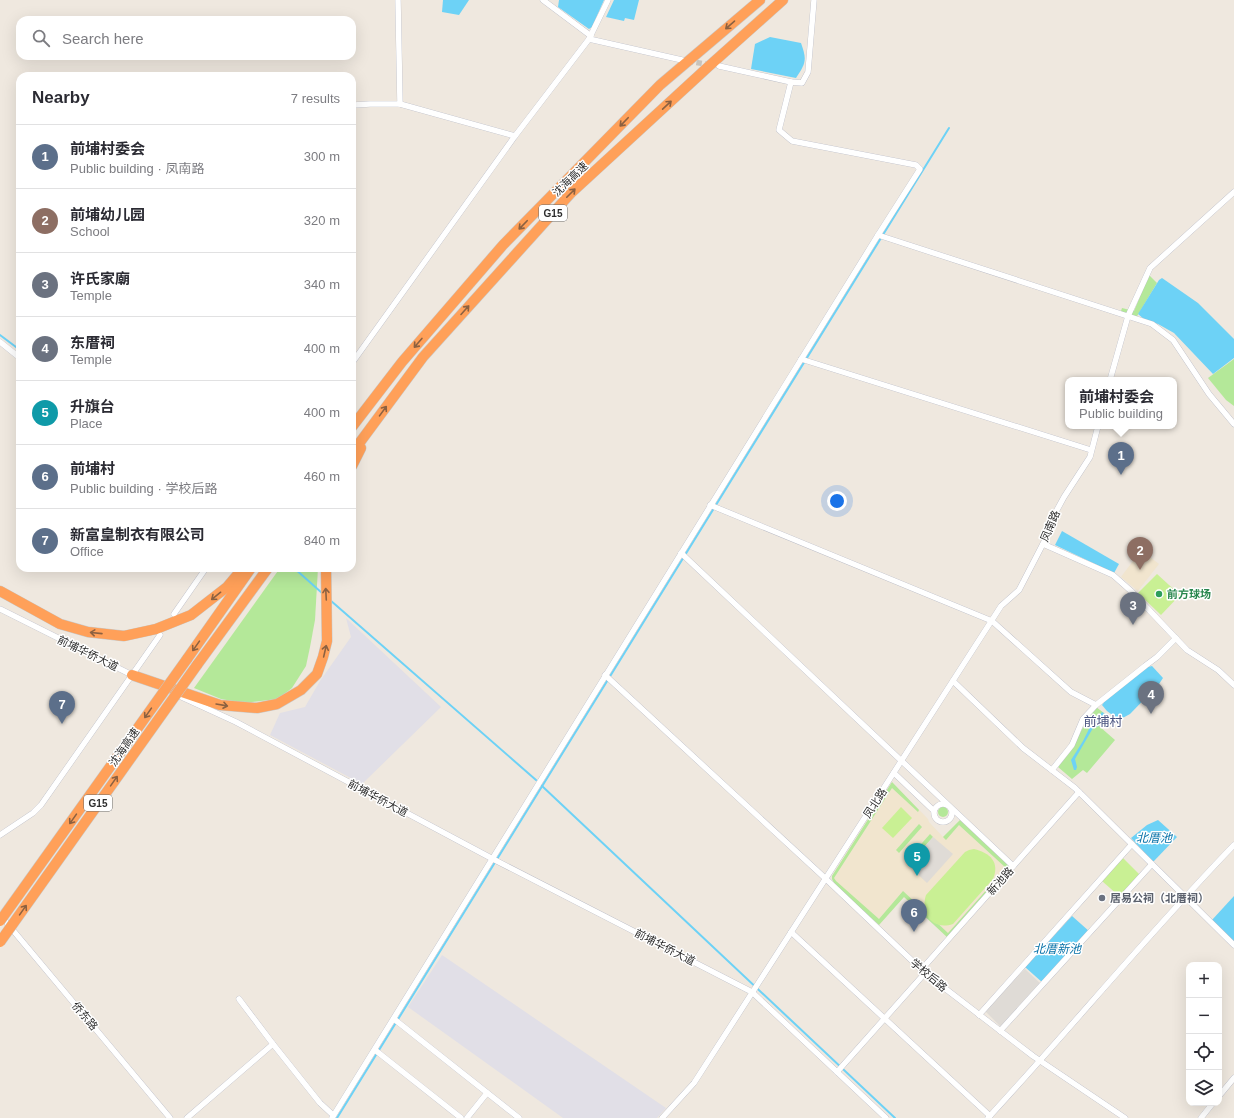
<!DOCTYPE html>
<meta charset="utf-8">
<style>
:root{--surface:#fff;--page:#f7f7f7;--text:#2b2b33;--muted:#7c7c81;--line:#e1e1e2;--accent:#3b61ff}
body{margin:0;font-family:Helvetica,"Noto Sans SC",sans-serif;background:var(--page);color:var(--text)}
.controls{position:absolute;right:12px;bottom:12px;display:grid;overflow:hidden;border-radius:8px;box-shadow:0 4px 16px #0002}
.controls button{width:36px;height:36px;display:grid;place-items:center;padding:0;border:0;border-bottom:1px solid var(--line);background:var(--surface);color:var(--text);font:20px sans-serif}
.you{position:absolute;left:837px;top:501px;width:14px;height:14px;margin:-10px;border:3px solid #fff;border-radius:50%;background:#1a73e8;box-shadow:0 0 0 6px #1a73e833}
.badge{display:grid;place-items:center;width:26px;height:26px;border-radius:50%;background:var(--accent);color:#fff;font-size:13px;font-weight:700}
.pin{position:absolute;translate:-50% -33px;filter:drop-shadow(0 1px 2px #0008)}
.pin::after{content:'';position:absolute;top:21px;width:14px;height:12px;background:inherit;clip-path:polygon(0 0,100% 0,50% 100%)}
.popup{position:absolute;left:1065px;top:377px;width:112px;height:52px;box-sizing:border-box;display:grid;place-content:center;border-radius:8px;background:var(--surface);filter:drop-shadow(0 1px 3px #0005);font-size:13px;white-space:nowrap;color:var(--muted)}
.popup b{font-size:15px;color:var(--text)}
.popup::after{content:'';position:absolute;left:50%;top:100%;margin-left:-8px;border:8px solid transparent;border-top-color:var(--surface)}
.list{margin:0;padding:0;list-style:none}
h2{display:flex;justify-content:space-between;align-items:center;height:52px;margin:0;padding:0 16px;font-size:17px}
h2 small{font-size:13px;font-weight:400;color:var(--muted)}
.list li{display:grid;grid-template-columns:26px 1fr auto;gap:12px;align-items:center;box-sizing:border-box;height:64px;padding:0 16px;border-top:1px solid var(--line)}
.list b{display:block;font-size:15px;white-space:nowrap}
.list p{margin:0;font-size:13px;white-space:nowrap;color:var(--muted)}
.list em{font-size:13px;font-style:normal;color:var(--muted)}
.icon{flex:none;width:22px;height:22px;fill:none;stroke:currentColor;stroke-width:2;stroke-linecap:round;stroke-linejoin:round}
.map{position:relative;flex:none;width:1234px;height:1118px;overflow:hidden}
.search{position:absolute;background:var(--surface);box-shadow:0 4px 16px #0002;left:16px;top:16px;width:340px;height:44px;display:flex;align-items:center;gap:10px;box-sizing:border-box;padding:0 14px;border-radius:12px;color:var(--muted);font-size:15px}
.panel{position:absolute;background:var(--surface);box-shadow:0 4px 16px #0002;left:16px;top:72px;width:340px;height:500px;border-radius:12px}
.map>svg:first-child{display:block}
.industrial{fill:#e1dfe7}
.education{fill:#f1e5ce}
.green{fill:#b4e899}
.pitch{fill:#c9f094}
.plaza{fill:#dfdbd6}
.water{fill:#6dd2f6}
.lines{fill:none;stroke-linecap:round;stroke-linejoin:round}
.stream{stroke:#6dd2f6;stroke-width:2}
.street-tunnel{stroke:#c8c3bb;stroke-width:5.5;stroke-dasharray:5.5 3;stroke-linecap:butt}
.street-casing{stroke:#b3b5c1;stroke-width:6}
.highway-casing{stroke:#c8c8c8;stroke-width:11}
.street{stroke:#fff;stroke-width:5.5}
.highway{stroke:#ffa059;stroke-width:10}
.highway-bridge-casing{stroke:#c8c8c8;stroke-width:11;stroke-linecap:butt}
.highway-bridge{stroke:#ffa059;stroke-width:10}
.oneway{stroke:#8c6141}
.leisure-dot{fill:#2e9e5b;stroke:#fff;stroke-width:1.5}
.worship-dot{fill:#6b7280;stroke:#fff;stroke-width:1.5}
.labels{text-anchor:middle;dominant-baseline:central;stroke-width:3;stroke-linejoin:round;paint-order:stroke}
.shield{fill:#fff;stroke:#6c6c6c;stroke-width:1}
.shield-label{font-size:10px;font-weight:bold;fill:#2d2d2d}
.street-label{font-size:11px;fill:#2d2d2d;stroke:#fff}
.leisure-label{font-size:11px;font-weight:bold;fill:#27864d;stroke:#fff;text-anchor:start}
.worship-label{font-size:11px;font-weight:bold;fill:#5b616d;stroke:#fff;text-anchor:start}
.water-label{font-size:12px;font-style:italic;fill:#0671a8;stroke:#fff}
.quarter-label{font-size:13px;fill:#4a5481;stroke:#fff}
</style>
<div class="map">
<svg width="1234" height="1118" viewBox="0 0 1234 1118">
<rect width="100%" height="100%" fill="#efe8df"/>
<g class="industrial">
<path d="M346,618L441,707L362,784L270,735L280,713L305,707L320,681L351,637Z"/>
<path d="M442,955L666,1108L657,1118H563L408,1007Z"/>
</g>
<g class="education">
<path d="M1141,550L1159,564L1138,591L1121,577Z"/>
<path d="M892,782L928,819L929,822L943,837L960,820L1011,868L948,938L904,897L879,925L832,879V876Z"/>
</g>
<g class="green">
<path d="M1149,275L1157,283L1136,318L1120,314L1122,308L1134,311Z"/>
<path d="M1234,359V406L1226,400L1208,378Z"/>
<path d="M280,568H318L315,620L310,647L306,666L292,688L278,699L244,703L221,699L194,688Z"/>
<path d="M1096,707L1108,716L1099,726L1115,740L1087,773L1083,770L1072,779L1058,767L1070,752L1087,720Z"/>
<path d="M892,782L919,810L918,812L892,788L834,878L836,881L879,919L903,891L948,933L1006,868L959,825L946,840L943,837L960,820L1011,868L948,938L904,897L879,925L835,885L832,879V876Z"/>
<circle cx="943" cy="812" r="5"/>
<path d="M919,824L922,827L899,853L896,850Z"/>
<path d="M930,834L933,837L910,863L907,860Z"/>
</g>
<g class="pitch">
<path d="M1157,574L1180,595L1161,615L1138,593Z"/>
<path d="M901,807L912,818L893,838L882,828Z"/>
<path d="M974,849C990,853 1000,862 993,879L953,924C932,931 920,913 926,895L965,852L969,850Z"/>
<path d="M1123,858L1140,875L1119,896L1102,881Z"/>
</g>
<g class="plaza">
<path d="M933,837L953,854L927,883L908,865Z"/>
<path d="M1025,969L1041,984L1001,1027L985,1011Z"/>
</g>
<g class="water">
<path d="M443,0H469L459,15L442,12Z"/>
<path d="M559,0H604L592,27L589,29L558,7Z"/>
<path d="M614,0H639L634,20L625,18L624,21L606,17Z"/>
<path d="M770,37L801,43C807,60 806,63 796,78L751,69L755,44Z"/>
<path d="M1162,278L1198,303L1234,339V358L1213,374L1174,333L1158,324L1145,320L1138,314L1159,280Z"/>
<path d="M1062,531L1119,564L1114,573L1055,545Z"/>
<path d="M1152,666L1163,678L1159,684L1130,714L1119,720L1107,711L1102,705L1105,701L1148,667Z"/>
<path d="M1102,712L1108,716L1099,726L1093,728L1075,759L1077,767L1076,770H1074L1071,760L1083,741L1089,729Z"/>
<path d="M1158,820L1177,837L1153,862L1131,838L1147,825Z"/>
<path d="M1234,896V942L1212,920Z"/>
<path d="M1072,916L1090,932L1043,983L1025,967Z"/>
</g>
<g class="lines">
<g class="stream">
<path d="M0,335L20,350"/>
<path d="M294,568L322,593"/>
<path d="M330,600L536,780"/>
<path d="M542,786L895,1118"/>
<path d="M337,1118L949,128"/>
</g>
<path class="street-tunnel" d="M688,61L711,65"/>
<g class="street-casing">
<g id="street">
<path d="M398,0L400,104"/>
<path d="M543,0L591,36"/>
<path d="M589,39L608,0"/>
<path d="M719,66L791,82L802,83L808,72L814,0"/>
<path d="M791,82L779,130L792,141L916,165L920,169L878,235"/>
<path d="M354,105L370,104H400L515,136"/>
<path d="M0,342L20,358"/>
<path d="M801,359L1091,450"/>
<path d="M352,363L515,136L589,39L682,60"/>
<path d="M1110,380L1128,316L1150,268L1234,192"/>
<path d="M710,505L992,621L1071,692L1096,705"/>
<path d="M1043,544L1113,575L1131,591L1187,650L1218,670L1234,685"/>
<path d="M681,553L1013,866"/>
<path d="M0,609L134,676"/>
<path d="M174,614L206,568"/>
<path d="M605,675L826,879L925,973L1033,1056L1125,1118"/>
<path d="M953,681L1023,748L1075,788L1234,945"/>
<path d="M175,694L236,722L491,858L752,992L886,1118"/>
<path d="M1052,770L1072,745L1083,719L1096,705L1145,666L1157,657L1176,638"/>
<path d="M894,773L934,811"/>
<circle cx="943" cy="813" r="9"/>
<path d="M0,835L33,813L41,805L160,635"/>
<path d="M1,916L170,1118"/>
<path d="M791,932L990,1116"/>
<path d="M921,970L1079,792"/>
<path d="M239,999L273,1044L320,1103L333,1115"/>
<path d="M979,1015L1132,844"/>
<path d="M394,1019L519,1118"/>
<path d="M1000,1031L1152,864"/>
<path d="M375,1050L461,1118"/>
<path d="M837,1072L925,973"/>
<path d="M1219,1096L1234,1078"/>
<path d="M187,1118L273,1044"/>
<path d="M332,1118L878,235L1152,324L1173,340L1209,394L1234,424"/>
<path d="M467,1118L487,1093"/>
<path d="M662,1118L694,1083L1001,606L1019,590L1046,538L1052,519L1064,497L1090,457L1098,426"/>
<path d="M988,1118C1071,1028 1149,933 1234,845"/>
<path d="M1201,1118L1213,1103"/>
</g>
</g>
<g class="highway-casing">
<g id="highway">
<path d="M352,427L402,362L503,245L660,85L760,0"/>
<path d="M352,453L423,357L571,193L708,67L783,0"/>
<path d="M352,466L361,448"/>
<path d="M0,591L60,624L88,632L124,636L156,629L191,615L227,587L243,568"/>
<path d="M187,659L251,568"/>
<path d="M197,665L268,568"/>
<path d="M132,675L220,705L257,708L277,704L301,690L317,674L323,657L327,641L326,568"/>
</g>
</g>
<use href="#street" class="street"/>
<use href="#highway" class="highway"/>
<g class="highway-bridge-casing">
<g id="highway-bridge">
<path d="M0,921L187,659"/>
<path d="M0,942L197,665"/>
</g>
</g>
<use href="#highway-bridge" class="highway-bridge"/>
</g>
<defs><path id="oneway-shaft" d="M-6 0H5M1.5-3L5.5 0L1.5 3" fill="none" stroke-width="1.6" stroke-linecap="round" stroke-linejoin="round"/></defs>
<g class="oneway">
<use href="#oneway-shaft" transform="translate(730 25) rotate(139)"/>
<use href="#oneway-shaft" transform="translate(667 105) rotate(-43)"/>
<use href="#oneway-shaft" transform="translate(624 122) rotate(134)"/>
<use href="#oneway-shaft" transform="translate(571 193) rotate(-45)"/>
<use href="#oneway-shaft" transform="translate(523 225) rotate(134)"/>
<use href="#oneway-shaft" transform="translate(465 310) rotate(-48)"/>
<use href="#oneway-shaft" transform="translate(418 343) rotate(131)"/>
<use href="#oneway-shaft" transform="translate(383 411) rotate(-54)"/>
<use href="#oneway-shaft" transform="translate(326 594) rotate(-93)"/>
<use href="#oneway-shaft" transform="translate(216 596) rotate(141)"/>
<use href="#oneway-shaft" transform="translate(96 633) rotate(-174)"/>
<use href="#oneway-shaft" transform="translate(196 646) rotate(125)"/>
<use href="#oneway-shaft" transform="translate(325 651) rotate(-77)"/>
<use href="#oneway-shaft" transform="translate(222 705) rotate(10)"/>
<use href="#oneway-shaft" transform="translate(148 713) rotate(125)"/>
<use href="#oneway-shaft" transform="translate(114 781) rotate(-55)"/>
<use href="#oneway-shaft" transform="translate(73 819) rotate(125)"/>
<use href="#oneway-shaft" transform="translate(23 910) rotate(-55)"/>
</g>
<circle class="leisure-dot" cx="1159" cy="594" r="4"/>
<circle class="worship-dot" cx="1102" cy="898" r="4"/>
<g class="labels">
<g class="shield">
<rect x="539" y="205" width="28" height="16" rx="3"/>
<rect x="84" y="795" width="28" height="16" rx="3"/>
</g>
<g class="shield-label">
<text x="553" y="213">G15</text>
<text x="98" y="803">G15</text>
</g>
<g class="street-label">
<text transform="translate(570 179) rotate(-44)">沈海高速</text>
<text transform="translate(1050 526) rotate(-67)">凤南路</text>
<text transform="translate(88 653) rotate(26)">前埔华侨大道</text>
<text transform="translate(124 747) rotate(-55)">沈海高速</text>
<text transform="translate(378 798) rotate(28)">前埔华侨大道</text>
<text transform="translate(875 803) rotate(-57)">凤北路</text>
<text transform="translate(1000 881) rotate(-48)">新池路</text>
<text transform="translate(665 947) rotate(27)">前埔华侨大道</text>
<text transform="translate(929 975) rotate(40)">学校后路</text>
<text transform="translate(85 1016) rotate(50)">侨东路</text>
</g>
<g class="leisure-label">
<text x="1167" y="594">前方球场</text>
</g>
<g class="worship-label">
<text x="1110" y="898">居易公祠（北厝祠）</text>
</g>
<g class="water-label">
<text x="1154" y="838">北厝池</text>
<text x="1057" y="949">北厝新池</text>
</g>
<g class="quarter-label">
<text x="1103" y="721">前埔村</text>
</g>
</g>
</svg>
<div class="controls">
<button>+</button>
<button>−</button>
<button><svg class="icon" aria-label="locate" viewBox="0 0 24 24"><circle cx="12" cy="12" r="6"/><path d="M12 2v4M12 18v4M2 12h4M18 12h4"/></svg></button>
<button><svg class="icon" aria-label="layers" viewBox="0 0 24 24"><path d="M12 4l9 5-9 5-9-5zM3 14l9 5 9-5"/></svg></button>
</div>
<div class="you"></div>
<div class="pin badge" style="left:1121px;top:475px;background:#5c6f8a">1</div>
<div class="popup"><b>前埔村委会</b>Public building</div>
<div class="pin badge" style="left:1140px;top:570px;background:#8d6e63">2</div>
<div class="pin badge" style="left:1133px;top:625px;background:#6b7280">3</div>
<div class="pin badge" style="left:1151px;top:714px;background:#6b7280">4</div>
<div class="pin badge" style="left:917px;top:876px;background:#0f9aa8">5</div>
<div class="pin badge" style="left:914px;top:932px;background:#5c6f8a">6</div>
<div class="pin badge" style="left:62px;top:724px;background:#5c6f8a">7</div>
<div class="search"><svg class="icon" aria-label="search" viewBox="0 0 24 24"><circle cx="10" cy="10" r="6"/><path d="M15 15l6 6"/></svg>Search here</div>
<section class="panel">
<h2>Nearby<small>7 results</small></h2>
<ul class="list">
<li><span class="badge" style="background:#5c6f8a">1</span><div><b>前埔村委会</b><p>Public building · 凤南路</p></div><em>300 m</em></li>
<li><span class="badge" style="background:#8d6e63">2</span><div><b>前埔幼儿园</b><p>School</p></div><em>320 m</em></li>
<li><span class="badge" style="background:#6b7280">3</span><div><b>许氏家廟</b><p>Temple</p></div><em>340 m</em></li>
<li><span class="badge" style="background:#6b7280">4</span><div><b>东厝祠</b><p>Temple</p></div><em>400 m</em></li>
<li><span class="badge" style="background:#0f9aa8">5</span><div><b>升旗台</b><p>Place</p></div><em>400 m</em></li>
<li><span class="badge" style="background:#5c6f8a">6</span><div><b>前埔村</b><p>Public building · 学校后路</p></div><em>460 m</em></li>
<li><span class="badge" style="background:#5c6f8a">7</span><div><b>新富皇制衣有限公司</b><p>Office</p></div><em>840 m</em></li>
</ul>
</section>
</div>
